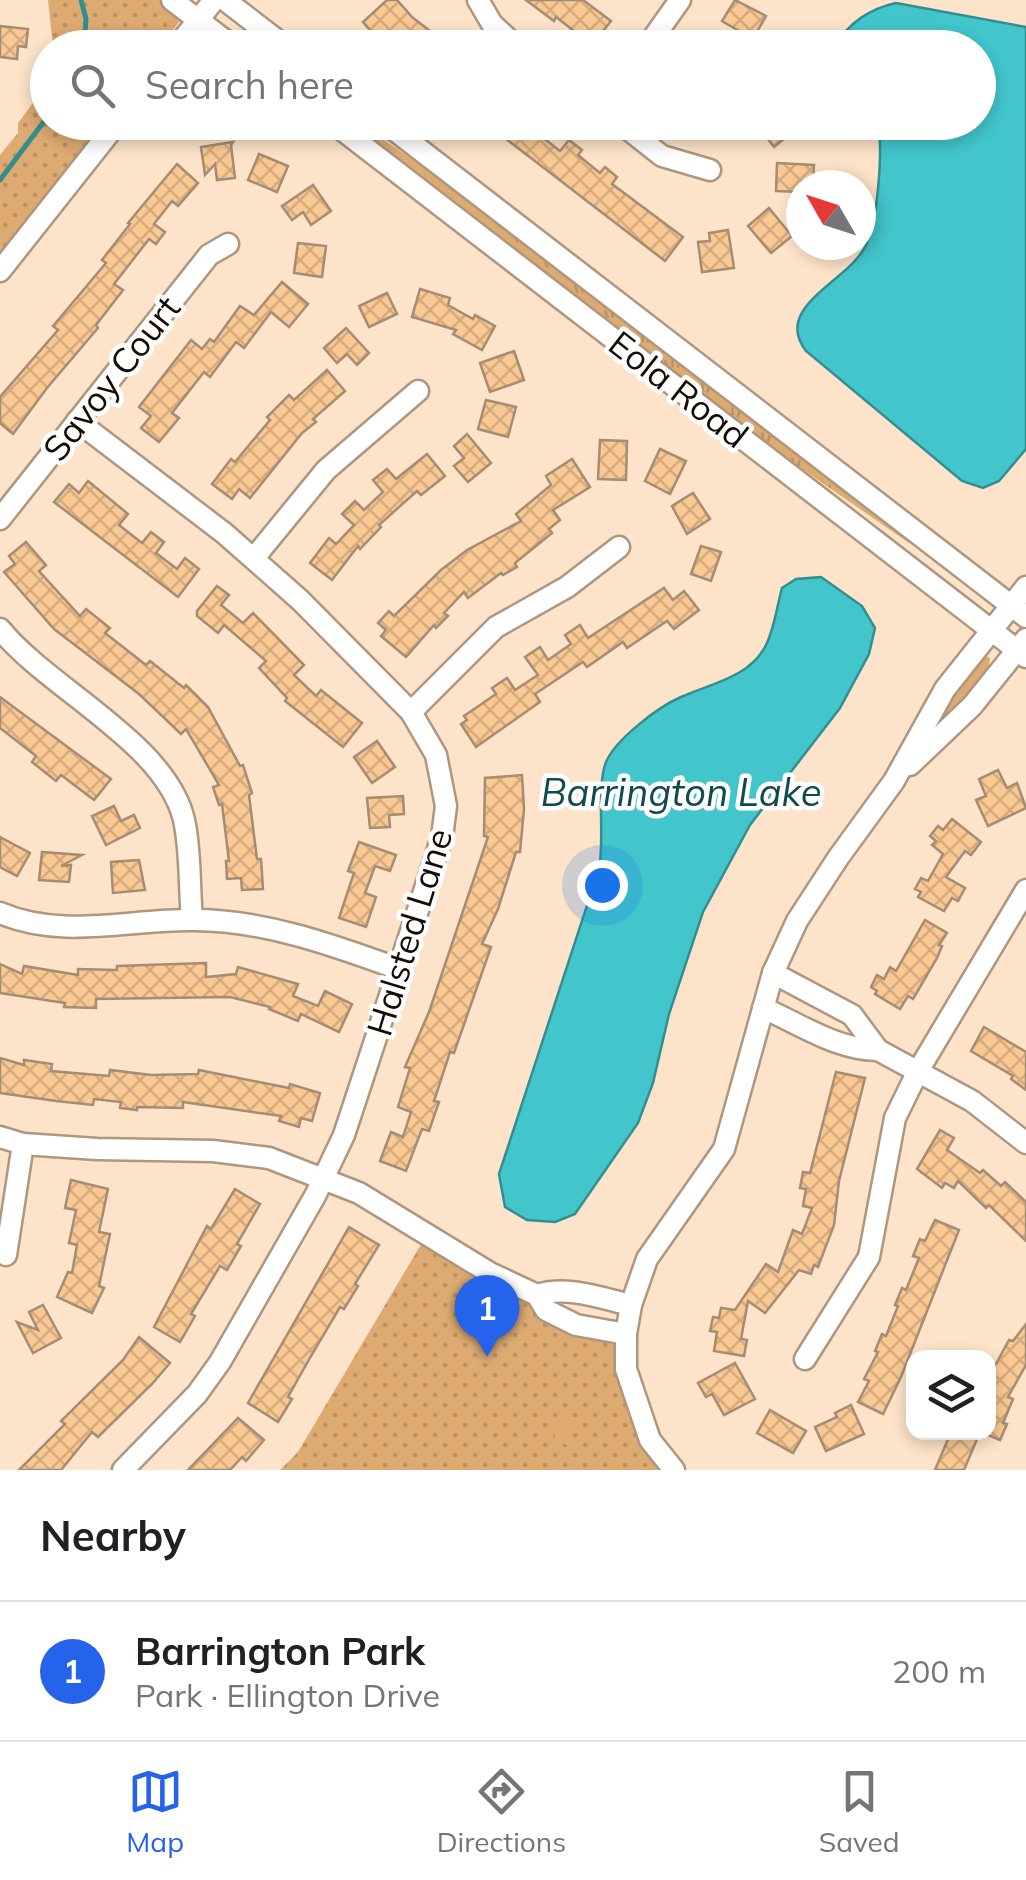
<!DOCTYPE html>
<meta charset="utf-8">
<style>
:root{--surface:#fff;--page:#f2f2f2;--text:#202124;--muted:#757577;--line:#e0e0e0;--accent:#2563eb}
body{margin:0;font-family:Mulish,sans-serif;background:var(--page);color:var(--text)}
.controls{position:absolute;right:30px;bottom:30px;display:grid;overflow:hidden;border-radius:20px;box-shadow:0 5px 15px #0003}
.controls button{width:90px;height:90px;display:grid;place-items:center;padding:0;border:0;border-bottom:2px solid var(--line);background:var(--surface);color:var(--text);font:50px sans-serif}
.compass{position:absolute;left:786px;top:170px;width:90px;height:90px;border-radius:50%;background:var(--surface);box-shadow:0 5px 15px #0003;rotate:309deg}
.you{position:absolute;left:602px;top:885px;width:35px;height:35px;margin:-25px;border:8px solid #fff;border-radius:50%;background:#1a73e8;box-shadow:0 0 0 15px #1a73e833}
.badge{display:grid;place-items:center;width:65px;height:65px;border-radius:50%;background:var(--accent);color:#fff;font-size:32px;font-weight:700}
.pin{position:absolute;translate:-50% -82px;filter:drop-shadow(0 2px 5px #0008)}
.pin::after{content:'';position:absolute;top:52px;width:35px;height:30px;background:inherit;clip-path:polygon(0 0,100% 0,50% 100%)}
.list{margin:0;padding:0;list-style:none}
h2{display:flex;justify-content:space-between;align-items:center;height:130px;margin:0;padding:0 40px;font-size:42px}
h2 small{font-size:32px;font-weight:400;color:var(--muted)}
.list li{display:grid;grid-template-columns:65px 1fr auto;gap:30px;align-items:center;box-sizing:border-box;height:140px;padding:0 40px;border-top:2px solid var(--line)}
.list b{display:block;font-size:38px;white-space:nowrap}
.list p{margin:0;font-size:32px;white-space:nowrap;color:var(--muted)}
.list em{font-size:32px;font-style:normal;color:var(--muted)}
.icon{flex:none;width:55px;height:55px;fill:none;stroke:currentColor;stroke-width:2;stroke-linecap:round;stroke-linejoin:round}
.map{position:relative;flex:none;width:1026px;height:1470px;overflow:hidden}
.search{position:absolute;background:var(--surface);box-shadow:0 5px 15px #0003;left:30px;right:30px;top:30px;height:110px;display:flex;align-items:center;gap:25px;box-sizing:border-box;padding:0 35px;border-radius:55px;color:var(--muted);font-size:38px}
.sheet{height:270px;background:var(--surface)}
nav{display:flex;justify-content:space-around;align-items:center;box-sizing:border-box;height:140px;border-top:2px solid var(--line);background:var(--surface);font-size:28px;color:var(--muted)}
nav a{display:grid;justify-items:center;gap:5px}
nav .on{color:var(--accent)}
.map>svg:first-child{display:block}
.grass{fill:url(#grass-tufts)}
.park{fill:url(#park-dots)}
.pitch{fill:#ddaa72}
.water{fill:#42c5cb;stroke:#348e8f;stroke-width:2.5}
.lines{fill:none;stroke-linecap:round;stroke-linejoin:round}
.stream{stroke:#348e8f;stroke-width:5}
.building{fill:url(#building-cross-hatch);stroke:#a48d74;stroke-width:2.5}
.minor-casing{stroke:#ae977e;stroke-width:25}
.minor{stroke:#fff;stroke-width:20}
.labels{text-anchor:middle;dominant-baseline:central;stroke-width:9;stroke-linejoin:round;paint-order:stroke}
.street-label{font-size:35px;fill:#140c04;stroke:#fff}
.water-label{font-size:38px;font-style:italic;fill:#11494c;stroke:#fff}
</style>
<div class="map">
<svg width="1026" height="1470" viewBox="0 0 1026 1470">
<defs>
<pattern id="grass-tufts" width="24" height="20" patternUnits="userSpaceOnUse" patternTransform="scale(2.5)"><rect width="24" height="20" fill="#ddaa72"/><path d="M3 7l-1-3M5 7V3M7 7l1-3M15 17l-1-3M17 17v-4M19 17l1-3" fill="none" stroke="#bd9161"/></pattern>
<pattern id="park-dots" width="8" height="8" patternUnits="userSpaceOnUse" patternTransform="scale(2.5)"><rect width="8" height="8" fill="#ddaa72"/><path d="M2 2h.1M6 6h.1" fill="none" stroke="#bd9161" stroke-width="1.8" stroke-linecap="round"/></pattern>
<pattern id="building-cross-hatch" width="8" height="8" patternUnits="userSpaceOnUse" patternTransform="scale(2.5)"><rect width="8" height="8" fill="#fac893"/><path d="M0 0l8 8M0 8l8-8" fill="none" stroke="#d5ab7d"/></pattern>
</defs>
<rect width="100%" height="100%" fill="#fce3c9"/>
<g class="grass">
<path d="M349,123H359L435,175L911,541L909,543L779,453Z"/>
<path d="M983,654L990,658C989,685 947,718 928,736L949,691Z"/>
</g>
<g class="park">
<path d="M48,0H172L185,14L160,47H53Z"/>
<path d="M47,84L48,122L102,123L0,252V155L18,133V123Z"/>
<path d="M423,1241L475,1277L524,1299L552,1322L602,1335L617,1346L667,1470H280L298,1452Z"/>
</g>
<path class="pitch" d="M567,1415L572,1416L570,1446L559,1442L553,1433L556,1422Z"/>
<g class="water">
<path d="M896,3L1026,27V449L999,481L983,488L962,481L806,351C772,307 847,282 865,247C878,222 883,151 878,123L978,122V48L837,47C845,23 873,8 896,3Z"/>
<path d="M821,577L862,606L875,628L869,654L840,708L750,825L703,912L669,1014L653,1083L638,1123L575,1214L555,1222L527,1220L505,1207L499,1174L599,869C605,839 596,787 606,762C616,739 658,707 681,697C709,684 748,678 765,647C774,631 777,606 782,588L796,579Z"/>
</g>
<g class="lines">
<g class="stream">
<path d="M81,0L86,19L84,48"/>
<path d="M0,180L48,116"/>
</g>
</g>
<g class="building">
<path d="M387,0H397L412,17L452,48L385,47L363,22Z"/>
<path d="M526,0H583L611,21L592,45L556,17L554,21Z"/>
<path d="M735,0L766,16L753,39L722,21Z"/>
<path d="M0,26L28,29L26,47L18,46L17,59L0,57Z"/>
<path d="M484,122H523L560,151L569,140L582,150L578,155L600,173L605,167L617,177L612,184L683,237L665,261Z"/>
<path d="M755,122H805L774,147Z"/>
<path d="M233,142L231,145L235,178L217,180L215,164L205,175L201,147Z"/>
<path d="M259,154L288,166L277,192L248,180Z"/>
<path d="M777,163L814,165L813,185H801V192L776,191Z"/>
<path d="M177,164L198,183L178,206L172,201L154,224L165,232L156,244L149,239L114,284L123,290L96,325L98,328L47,388L13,434L0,423V397L58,330L53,326L106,263L102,260L130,224L128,223Z"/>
<path d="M313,185L331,211L311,225L303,212L292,220L282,206Z"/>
<path d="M769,208L792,236L771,253L748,226Z"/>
<path d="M728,230L734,268L702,272L698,242L710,241L709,233Z"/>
<path d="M298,243L326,246L322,277L294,273Z"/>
<path d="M282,282L308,304L289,327L271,312L244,348L236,342L210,377L204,372L172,413L179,418L159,442L141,428L151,416L139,407L191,340L202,349L210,339L214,342L240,306L254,315Z"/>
<path d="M420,289L450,298L448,305L473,319L475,315L495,326L482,350L453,334L456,330L412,317Z"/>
<path d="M387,293L397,314L369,327L359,306Z"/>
<path d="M346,328L369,353L357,365L347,354L337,363L324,348Z"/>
<path d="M514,351L524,380L490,392L480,363Z"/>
<path d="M327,370L345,391L313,419L316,422L302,433L250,498L239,489L232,499L212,484L231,459L235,462L270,420L267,417L289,395L294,400Z"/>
<path d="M486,400L516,407L508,437L478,429Z"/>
<path d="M467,434L491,463L468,482L454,466L464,458L454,446Z"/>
<path d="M600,440L627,441L626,480L598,479Z"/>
<path d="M660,449L686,461L670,494L645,481Z"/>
<path d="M427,454L445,476L421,495L417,491L379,525L381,527L360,549L358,546L332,580L310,563L329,538L336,544L354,525L342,514L355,501L364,510L383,492L373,480L387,469L396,479Z"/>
<path d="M572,459L590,487L553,510L560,520L549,529L552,533L515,563L517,567L503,575L501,573L468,598L464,592L444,613L448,616L436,628L434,625L406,657L381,636L386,630L378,623L389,611L394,616L441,570L467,550L521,521L516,514L551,485L546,476Z"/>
<path d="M88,481L128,514L119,525L142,543L151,532L164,542L156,553L177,569L185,558L199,569L178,597L54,502L69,484L79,493Z"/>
<path d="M693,493L710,519L687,534L672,506Z"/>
<path d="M26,542L46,565L39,571L80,616L86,609L110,628L105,633L146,665L150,661L184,688L186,685L208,707L240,766L243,765L252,793L249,795L257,859H261L263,889L242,890L241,878L227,879L226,861H229L222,804L219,805L213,787L219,785L186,729L181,734L139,694L54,629L4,572L15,564L9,556Z"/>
<path d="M701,546L721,552L711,581L691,574Z"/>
<path d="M217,586L229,595L221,605L243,623L253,613L304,665L294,675L316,696L321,690L362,723L343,747L285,701L287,698L259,668L266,661L224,625L218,633L197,616V611Z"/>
<path d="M664,588L673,600L684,591L699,610L674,629L667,621L627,648L623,642L587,667L583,662L535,694L540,702L476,747L461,724L467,720L464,716L496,694L492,688L507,678L515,690L538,675L525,657L540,647L548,660L571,644L565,635L580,625L588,638Z"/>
<path d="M0,697L111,779L94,800L61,775L56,781L32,762L36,756L0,728Z"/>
<path d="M377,741L395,767L372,783L354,757Z"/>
<path d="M998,770L1007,788L1017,783L1026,808L988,826L976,800L986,796L979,779Z"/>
<path d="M522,775L524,809L520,852H516L498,909L482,944L491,947L454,1053L450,1052L434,1101L439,1102L429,1131L422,1129L406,1171L380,1161L391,1132L403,1137L411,1112L398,1107L410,1068L405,1067L429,1012L488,837L484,836L485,778Z"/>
<path d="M403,796L404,814L389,815L390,827L370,828L367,798Z"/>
<path d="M114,806L121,821L134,815L140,828L106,845L92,816Z"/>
<path d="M952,819L981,842L971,855L965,851L946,877L965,888L958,901L952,898L944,911L918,897L921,892L915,889L921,878L928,881L943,854L932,845L936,841L930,836L938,826L943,830Z"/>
<path d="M0,837L30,853L17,876L0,867Z"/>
<path d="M359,842L396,855L390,871L375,866L365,893L376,897L366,927L339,918L354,873L348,871Z"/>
<path d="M42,852L82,855L61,866L71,865L69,882L39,880Z"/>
<path d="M139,860L145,890L113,893L111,862Z"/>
<path d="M925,920L947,933L939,945L942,946L937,958L913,999L908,996L900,1009L875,994L877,991L871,987L877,975L884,979L890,967L896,971Z"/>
<path d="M206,963V977L236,974L238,967L298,984L293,996L318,1006L325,991L352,1004L339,1032L301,1014L298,1021L269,1009L270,1007L230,997L96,999V1008L64,1007L65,1003L0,993V964L22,974L24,966L78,975V969L117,970V966Z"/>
<path d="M984,1027L1026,1052V1090L1011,1079L1013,1076L971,1051Z"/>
<path d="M0,1058L24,1065V1060L52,1064L51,1071L109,1076L110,1070L151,1075L198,1074L199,1070L289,1088L290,1084L320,1093L312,1121L301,1118L299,1127L279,1121L281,1116L183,1102V1108L137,1107V1110L120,1108L121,1102L94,1099L93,1105L56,1101L0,1093Z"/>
<path d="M836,1072L865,1078L839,1181L834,1225L818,1267L814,1265L811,1274L799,1270L765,1313L748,1301L741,1339L747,1340L744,1356L714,1351L717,1332L710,1331L713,1317L719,1318L721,1308L735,1310L766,1264L778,1272L793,1230L802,1234L812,1208L803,1206L806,1189L800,1188L803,1172L810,1173Z"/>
<path d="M940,1130L954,1138L947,1150L980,1173L983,1170L1001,1186L1005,1182L1026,1202V1241L989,1205L986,1208L958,1181L954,1188L945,1183L942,1188L917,1169Z"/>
<path d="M71,1180L108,1189L99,1232L110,1234L99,1286L104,1288L92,1313L57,1297L68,1272L72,1273L77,1245L69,1243L76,1210L65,1208Z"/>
<path d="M235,1189L260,1204L237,1244L241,1246L227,1270L220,1266L191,1314L195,1316L180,1342L154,1327L207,1226L211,1229Z"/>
<path d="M935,1220L959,1230L901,1377L883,1414L858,1402L869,1381L864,1379L878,1352L875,1351L882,1334L886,1336L898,1306L895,1305L902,1288L906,1290L919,1258L913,1256L920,1239L925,1241Z"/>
<path d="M349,1227L379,1245L355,1284L358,1286L344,1309L340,1307L311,1356L288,1397L292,1399L278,1422L248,1403Z"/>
<path d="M43,1305L61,1338L33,1353L17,1322L38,1330L29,1312Z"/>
<path d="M1026,1324V1365L1008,1397L1013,1399L1003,1423L1007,1424L1000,1440L988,1435V1389L993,1379L989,1377L1009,1340L1013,1341Z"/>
<path d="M139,1337L170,1363L152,1384L98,1437L92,1432L61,1470H19L65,1424L61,1421L123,1360Z"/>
<path d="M735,1363L755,1399L724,1415L712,1394L706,1397L698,1383Z"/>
<path d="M851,1405L864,1434L826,1451L815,1427L837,1417L835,1413Z"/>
<path d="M770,1410L806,1431L793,1453L757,1433Z"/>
<path d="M238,1418L264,1440L246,1461L242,1457L230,1470H188Z"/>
<path d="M951,1432H980L964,1470H935Z"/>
</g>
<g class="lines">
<g class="minor-casing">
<g id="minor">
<path d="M172,0L235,48"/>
<path d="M225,0L287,48"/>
<path d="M478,0L492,24L518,48"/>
<path d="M176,48L214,0"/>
<path d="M646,48L680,0"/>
<path d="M332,122L1026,657"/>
<path d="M384,122L1026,617"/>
<path d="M619,122L662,156L710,170"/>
<path d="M0,271L118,122"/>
<path d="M77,421L224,533L300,600L411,712L436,755L446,806L442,837L344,1135L315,1196L220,1362L197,1394L123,1470"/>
<path d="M0,519L209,255L228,244"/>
<path d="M254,558L326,470L418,391"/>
<path d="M0,629C50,690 166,743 184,820C191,851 189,887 192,919"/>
<path d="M411,712L496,627L567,587L619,547"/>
<path d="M910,765L972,706L1026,639"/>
<path d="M0,913C61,939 126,920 190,920C261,919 333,945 399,969"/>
<path d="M773,973L852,1015L878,1050L972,1101L1026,1143"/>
<path d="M763,1008C800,1024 837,1050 878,1050"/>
<path d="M0,1137L23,1144L97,1149L213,1151L269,1158L359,1193L490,1273L537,1295L546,1310L576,1325L626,1334"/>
<path d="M6,1255L23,1144"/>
<path d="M537,1295C566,1285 601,1298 631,1305"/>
<path d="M805,1359L869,1257L895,1118L918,1071L1026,890"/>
<path d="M674,1470L650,1440L626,1369V1334L631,1305L647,1259L724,1149L773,973L797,921L838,858L894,781L945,689L1026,587"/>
</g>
</g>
<use href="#minor" class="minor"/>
</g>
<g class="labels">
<g class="street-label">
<text transform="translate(111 378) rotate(-52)">Savoy Court</text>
<text transform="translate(679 389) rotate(38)">Eola Road</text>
<text transform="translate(409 932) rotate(-73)">Halsted Lane</text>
</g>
<g class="water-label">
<text x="681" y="792">Barrington Lake</text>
</g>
</g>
</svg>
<div class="controls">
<button><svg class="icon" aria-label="layers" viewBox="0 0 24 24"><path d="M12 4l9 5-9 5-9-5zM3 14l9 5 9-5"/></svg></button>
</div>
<svg class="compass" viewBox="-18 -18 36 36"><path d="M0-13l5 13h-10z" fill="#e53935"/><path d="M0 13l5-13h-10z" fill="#757577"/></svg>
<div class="you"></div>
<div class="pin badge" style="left:487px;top:1357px">1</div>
<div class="search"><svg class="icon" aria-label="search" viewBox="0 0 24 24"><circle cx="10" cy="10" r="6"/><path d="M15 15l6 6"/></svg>Search here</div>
</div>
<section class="sheet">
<h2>Nearby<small></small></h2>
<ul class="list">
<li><span class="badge">1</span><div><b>Barrington Park</b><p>Park · Ellington Drive</p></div><em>200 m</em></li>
</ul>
</section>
<nav>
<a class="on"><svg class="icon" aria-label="map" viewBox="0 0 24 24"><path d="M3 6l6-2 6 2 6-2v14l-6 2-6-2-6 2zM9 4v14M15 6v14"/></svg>Map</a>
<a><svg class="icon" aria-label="directions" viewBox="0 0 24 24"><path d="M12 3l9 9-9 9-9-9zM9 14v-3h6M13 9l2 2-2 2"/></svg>Directions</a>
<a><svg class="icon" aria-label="saved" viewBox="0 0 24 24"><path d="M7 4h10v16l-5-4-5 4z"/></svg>Saved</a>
</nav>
